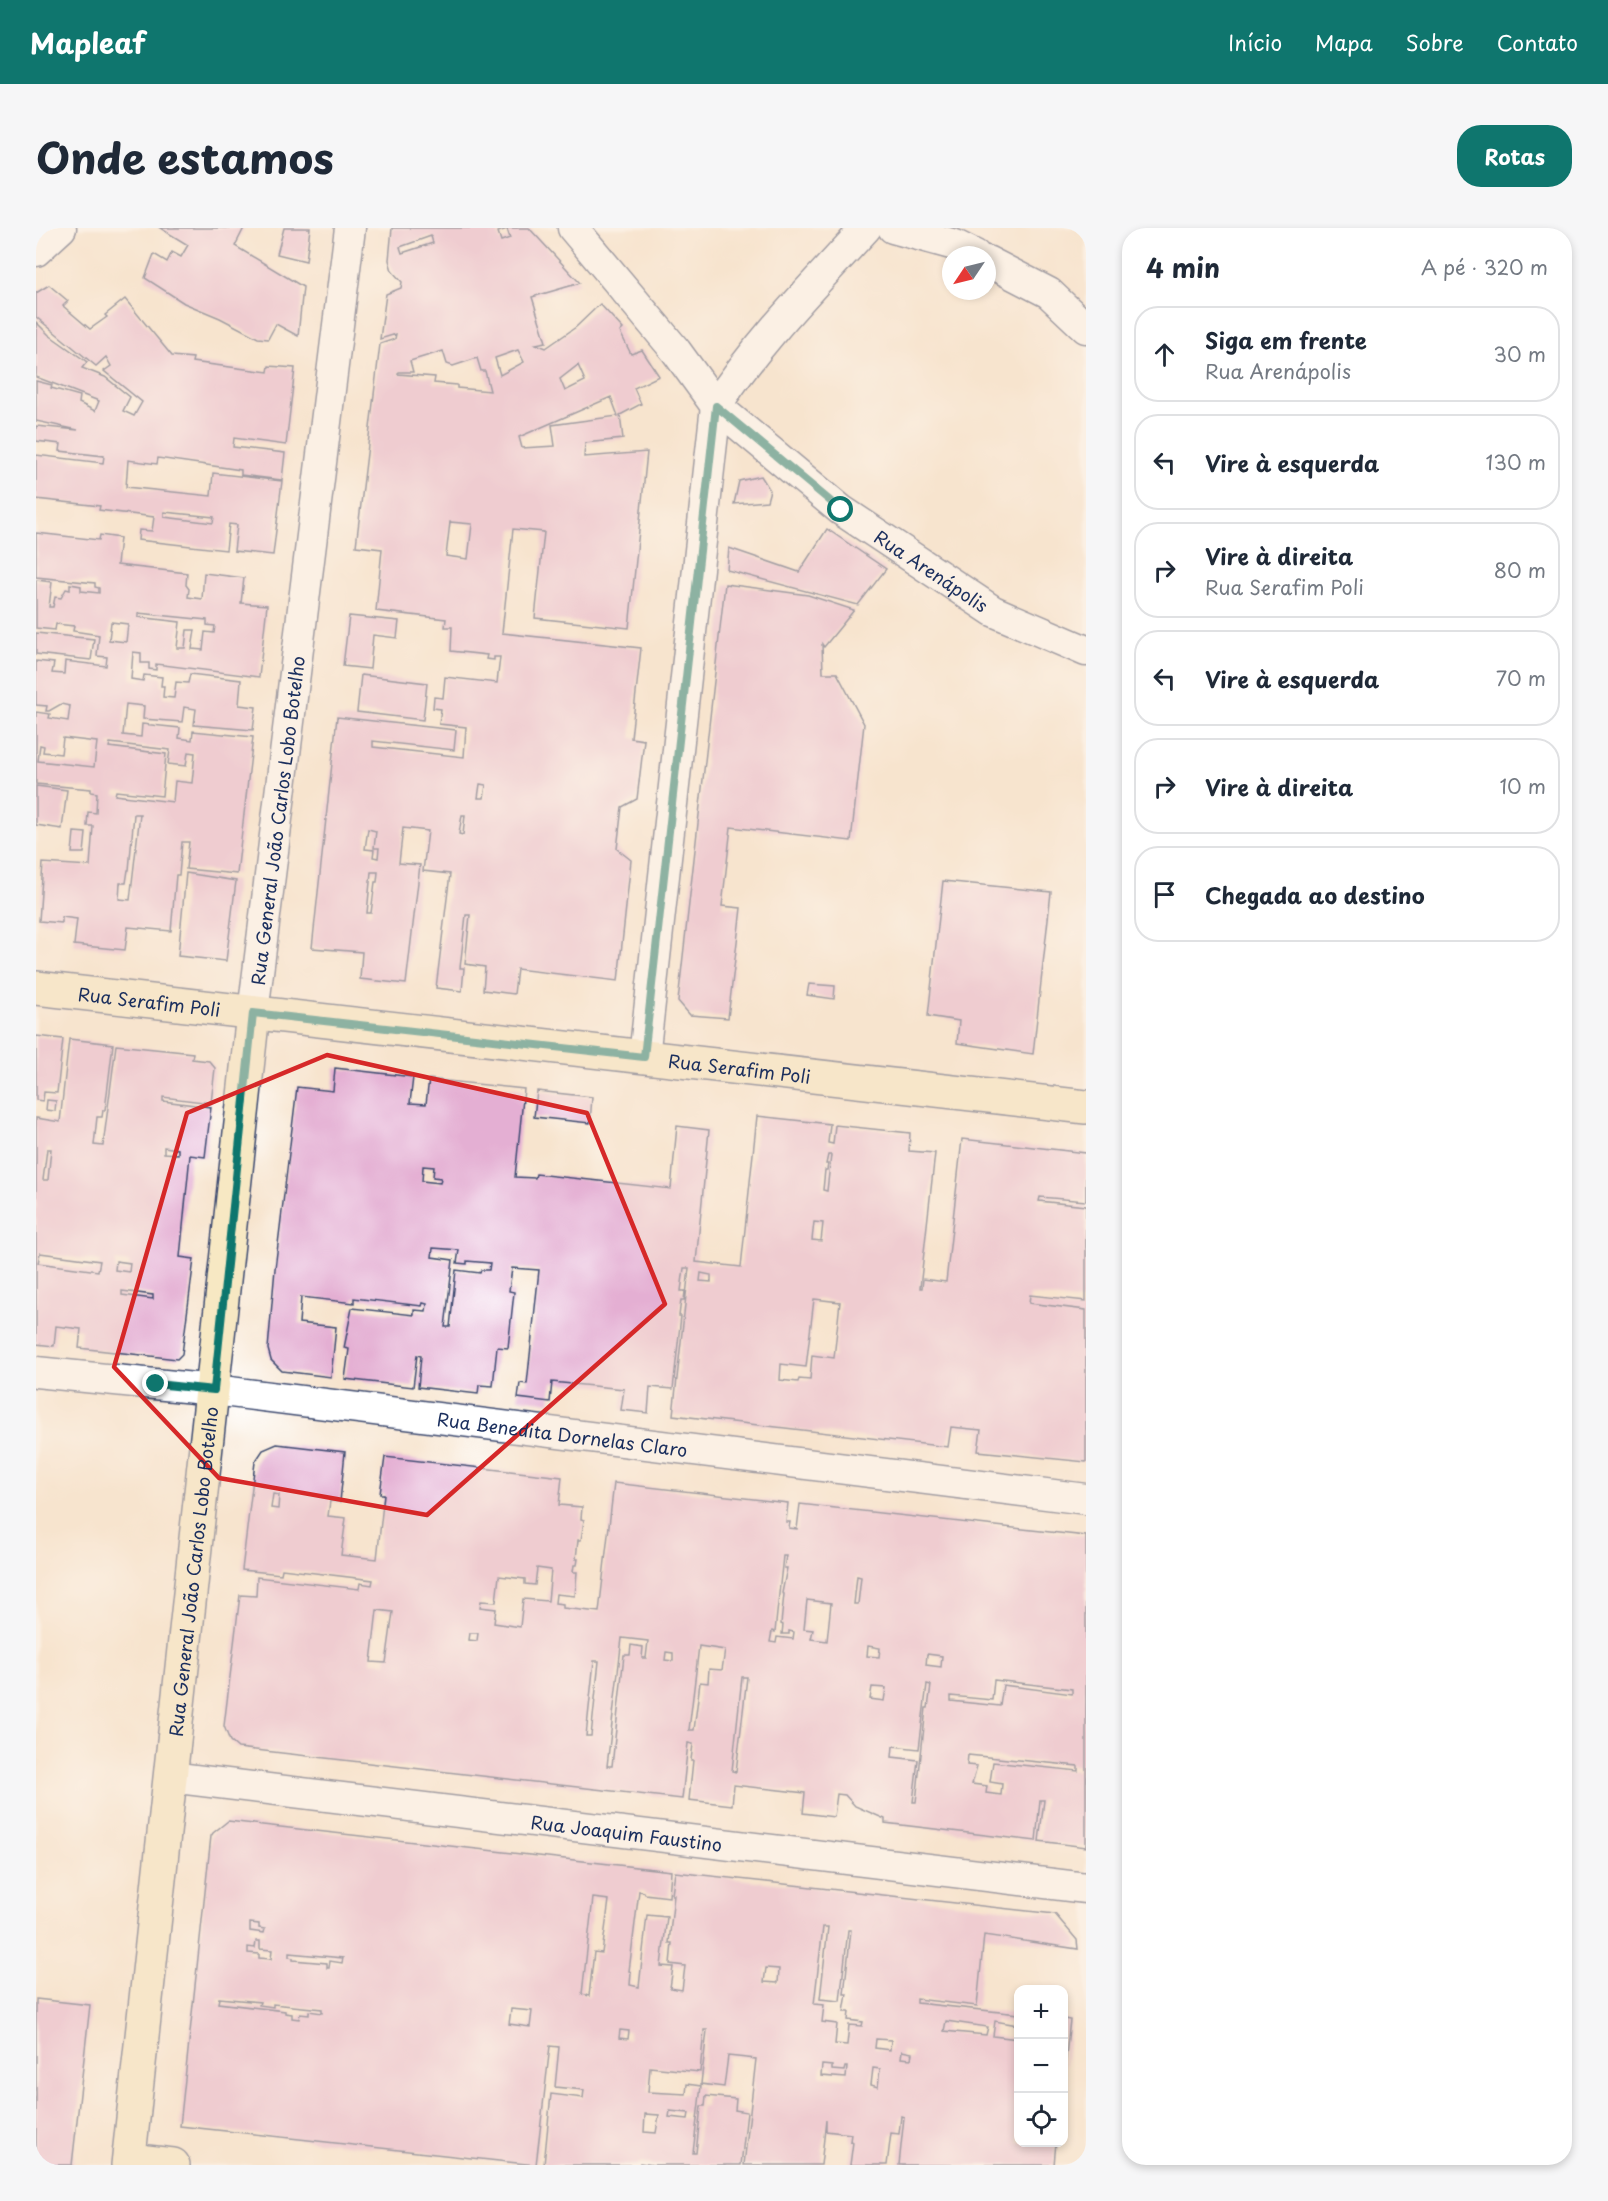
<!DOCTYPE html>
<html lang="pt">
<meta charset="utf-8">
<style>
:root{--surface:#fff;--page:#f6f6f7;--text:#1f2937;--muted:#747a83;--line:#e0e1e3;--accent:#0f766e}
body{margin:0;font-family:"Playpen Sans",sans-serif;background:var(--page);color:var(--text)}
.controls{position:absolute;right:18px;bottom:18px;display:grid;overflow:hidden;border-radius:12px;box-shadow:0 3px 9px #0003}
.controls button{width:54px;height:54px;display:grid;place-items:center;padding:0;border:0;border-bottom:2px solid var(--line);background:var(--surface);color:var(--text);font:30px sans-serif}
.compass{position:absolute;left:906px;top:18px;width:54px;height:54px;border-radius:50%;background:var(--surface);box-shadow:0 3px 9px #0003;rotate:235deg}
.stop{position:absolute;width:18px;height:18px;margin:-14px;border:4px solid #0f766e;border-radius:50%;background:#fff}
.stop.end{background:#0f766e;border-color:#fff;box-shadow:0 2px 6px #0008}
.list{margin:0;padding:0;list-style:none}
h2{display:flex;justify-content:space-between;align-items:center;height:78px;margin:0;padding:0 24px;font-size:26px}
h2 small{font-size:20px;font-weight:400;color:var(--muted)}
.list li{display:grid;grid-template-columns:39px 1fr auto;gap:18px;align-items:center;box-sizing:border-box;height:96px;margin:0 12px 12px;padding:0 12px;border:2px solid var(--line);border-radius:24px}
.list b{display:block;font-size:22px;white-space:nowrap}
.list p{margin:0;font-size:20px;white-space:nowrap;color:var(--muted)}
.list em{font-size:20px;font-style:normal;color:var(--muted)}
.icon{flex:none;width:33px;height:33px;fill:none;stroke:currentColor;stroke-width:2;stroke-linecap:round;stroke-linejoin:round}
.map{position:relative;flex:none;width:1050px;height:1937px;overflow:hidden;border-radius:24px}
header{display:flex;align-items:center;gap:36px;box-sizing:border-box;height:84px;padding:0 30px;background:var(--accent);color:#fff}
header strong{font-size:28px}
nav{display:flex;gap:33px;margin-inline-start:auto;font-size:21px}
.intro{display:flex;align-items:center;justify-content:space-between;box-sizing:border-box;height:144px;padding:0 36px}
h1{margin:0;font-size:42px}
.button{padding:15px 27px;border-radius:24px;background:var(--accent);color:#fff;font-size:21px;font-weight:700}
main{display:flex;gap:36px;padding:0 36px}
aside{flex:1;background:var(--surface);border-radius:24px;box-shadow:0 3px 9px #0003}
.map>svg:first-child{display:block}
.building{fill:#e4afd3;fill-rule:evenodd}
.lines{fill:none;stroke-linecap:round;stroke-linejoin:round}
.street-casing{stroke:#3c4a6f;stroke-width:33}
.secondary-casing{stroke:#3c4a6f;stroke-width:36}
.street{stroke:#fff;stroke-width:30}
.secondary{stroke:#f7e8c3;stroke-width:33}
.route{stroke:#0f766e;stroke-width:8}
.marked{fill:none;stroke:#d62828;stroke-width:4.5;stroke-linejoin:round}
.labels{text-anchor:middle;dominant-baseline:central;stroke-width:4.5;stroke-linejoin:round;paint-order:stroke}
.street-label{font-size:18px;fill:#1b2f5e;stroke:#fff}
</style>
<header>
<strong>Mapleaf</strong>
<nav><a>Início</a><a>Mapa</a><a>Sobre</a><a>Contato</a></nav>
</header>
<div class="intro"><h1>Onde estamos</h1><a class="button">Rotas</a></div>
<main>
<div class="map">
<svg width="1050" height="1937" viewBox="0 0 1050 1937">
<rect width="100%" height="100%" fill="#fff"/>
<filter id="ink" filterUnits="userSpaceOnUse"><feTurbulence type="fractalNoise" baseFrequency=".0167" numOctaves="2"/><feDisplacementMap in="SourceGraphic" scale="12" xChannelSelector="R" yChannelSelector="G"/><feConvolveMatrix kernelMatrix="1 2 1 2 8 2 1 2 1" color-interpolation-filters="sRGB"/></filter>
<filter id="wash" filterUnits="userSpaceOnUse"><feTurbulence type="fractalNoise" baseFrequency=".008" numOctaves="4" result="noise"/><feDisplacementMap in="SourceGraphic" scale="24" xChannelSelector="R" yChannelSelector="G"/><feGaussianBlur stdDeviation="1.35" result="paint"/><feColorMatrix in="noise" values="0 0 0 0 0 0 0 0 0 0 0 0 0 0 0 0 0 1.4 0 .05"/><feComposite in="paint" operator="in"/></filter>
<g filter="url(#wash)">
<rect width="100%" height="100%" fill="#f7e4ce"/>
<g id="blocks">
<g class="building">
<path d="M124,0H208L199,18L267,59L262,108L240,96L232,111L222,110L184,90L148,75L109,50L118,26L131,34L136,24L145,29L152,17Z"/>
<path d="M248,0H274L270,33L241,26Z"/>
<path d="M356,0H493L544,55L496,69L510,114L500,116L510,120L540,99L564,76L587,101L584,104L595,126L606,122L623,148L598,160L605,176L584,187L587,211L549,215L548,229L611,224L593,400L499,390L508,304L477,301L466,405L605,420L595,510L608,512L601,571L586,579L581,621L595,632L582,753L481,741L478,766L447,762L449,739L429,736L434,687H430L424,740H428L426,763L400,760L414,646L387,643L392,603L367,600L363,635L384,637L370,756L324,751L326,724L276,720L301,489L420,502L418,522L337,513V519L428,529L430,499L403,496L405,481L397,480L398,469L407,470L409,449L461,455L464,429H458V432L450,431L451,427L415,423L416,399H409L410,391L340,383L346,321L320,318L344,116L359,111L360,106L344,111L350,66L365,60L366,54L356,43L353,32ZM471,1L474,10L465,13L462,4ZM395,8L397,15L366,25L364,19ZM482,122L488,134L464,147L459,130ZM407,123L411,136L417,138L441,130L445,143H449L454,163L421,160V157L398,155L399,149L362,146L363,144H377L374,133ZM542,137L549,153L529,163L524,151ZM575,169L582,188L516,197L519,218L486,220L483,209ZM414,294L436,296L432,331L410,328ZM444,556L450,557L448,570H442ZM426,587H429L427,607L423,606ZM332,601L340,603L338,620H343L342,630L337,629L338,622L329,621ZM335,644H342L341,654H339L335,685H331Z"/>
<path d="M13,57L32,73L27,78L54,101L71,89L69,87L89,71L136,128L157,130L156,134L232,144L233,138L259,140L250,217L198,210L197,219L249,225L246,252L205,247V242L122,230L121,236L92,232L90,259L175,268L177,245L246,253L237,327L198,323L201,297L193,296L190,322L102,312L103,302L116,303L118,289L63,282L64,278L0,271V227L67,235L68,228L24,223L25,216L0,213V198L42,202L0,193V153L16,157L15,160L44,168L43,175L59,183L63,173L0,149V94L13,107L51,134L46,140L69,149L94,169L87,183L98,188L106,174L68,143L75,138L70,129L60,138L0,89V65ZM128,284L178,289L177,295L128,289Z"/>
<path d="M725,248L734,262L731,273L698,276L703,253Z"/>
<path d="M791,301L850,341L822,377L691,342L693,320L763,344Z"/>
<path d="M0,305L63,312L64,307L84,310L81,337L151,345L150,357L153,361L152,369L166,371L168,345L208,350L205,375L231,377L223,449L120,436V442L113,441V435H105V425L97,424L95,451L107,453L108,447L126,449L125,458H128L127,469L138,470L140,454L152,455L154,446L205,452L203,477L220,479L217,502L158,497L160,481L148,479L146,494L107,491L108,478L90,476L87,507L105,509L106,496L144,500L143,510L156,512L157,503L217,509L201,646L150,641L153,614H146L143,647H140L135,703L92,699L89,722L38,717L41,691L26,689V695L3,693L7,635L54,638L57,598H51L52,584L60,585L61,565L55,564V561L0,556V484L14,486L13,490L32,493L34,478L25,476L13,483H10L11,478L0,477V433L18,435L16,445L28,446L29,433L70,438L71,429L61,428L63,407L37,403L38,398L20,396L19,402L0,400V352L16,354L13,379H17L19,369L25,370L30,361L34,362V356L45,358V363L63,365V360L59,359V355L0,349ZM102,385L171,392V397L179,398L178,405L169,404L167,422L156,421L159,402H151L149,420H141L144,394L102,389ZM75,394L92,396L90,414L73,412ZM27,510L61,514L58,539L2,533L4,517L8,518L7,524L25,526ZM74,515L134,522L132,536L150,538L152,524L159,525L156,555L139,553L137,574L79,567L80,563L126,568L130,526L73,519ZM98,586H104L94,672L83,671L84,655H90L92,642H93Z"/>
<path d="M689,356L772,367L818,382L788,419L786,416L787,445H801L828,496L815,613L695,599L686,678L705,680L692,790L654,787L642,773Z"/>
<path d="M313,388L363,393L361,410L337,407L334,441L307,438Z"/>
<path d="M0,405L58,411L55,432L0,426Z"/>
<path d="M325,447L391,455L387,492L321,484Z"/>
<path d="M0,558L31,562L26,601L0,597Z"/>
<path d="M38,604L50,605L48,625H36Z"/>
<path d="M150,645L200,653L190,733L142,728Z"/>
<path d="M907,653L1015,664L997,826L921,815L923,793L892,788Z"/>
<path d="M773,756L799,758L798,771L771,767Z"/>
<path d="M0,808L27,811L21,865L8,864L7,873L0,872Z"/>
<path d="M33,811L77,816L69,882H67L66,889H61L58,917L67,918L80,817L157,825L156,831L173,833L179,840L175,875L127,869V873L175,879L169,929L154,927L144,1029L158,1031L146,1126L141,1131L43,1120L45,1101L20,1098L18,1118L0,1116V890L24,894ZM128,919L142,921V926L128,925ZM11,921H15L12,952H7ZM4,1025L64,1033L62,1043L2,1035ZM80,1033L94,1035L93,1044L79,1042ZM86,1063L117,1067V1071L86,1067Z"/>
<path d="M299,840L377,849L374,875L390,876L393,851L488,861L479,949L499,950L500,946L635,961L641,898L673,902L660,1034L705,1039L721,888L794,896L792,915L797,916L799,897L874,905L873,923L899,925L884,1060H886L887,1051L910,1054L926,911L1050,925V973L1004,969L1003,973L1050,978V1073L994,1067L993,1075L1050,1082V1234L942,1223L945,1202L915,1199L912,1219L637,1187L653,1040H648L645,1063H649L648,1072H645L643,1088H645L637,1161L614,1159L612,1185L585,1182L588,1161L516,1154L514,1174L482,1170L484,1155L491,1156L503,1042L476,1040L473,1063L478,1064L472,1120L461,1119L457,1158L443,1157L442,1166L382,1159L385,1128L381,1127L377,1159L309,1151L313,1121L308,1120L316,1080L378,1087V1082L390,1083L391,1076L387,1075L386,1078L318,1070V1075L265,1069L263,1095L300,1099L295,1149L246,1143L235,1132L232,1121L239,1041L261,859L297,863ZM792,927H795L791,963L787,962L789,942H791L792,936H790ZM387,938L398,939L397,949L405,950L404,955L386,953ZM778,994L787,995L785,1013L776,1012ZM397,1020L423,1022L421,1035L431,1036V1033L454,1035L453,1042H445L444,1045L420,1042L414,1099H409L417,1032L396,1029ZM665,1045L675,1047V1054L664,1053ZM778,1071L804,1074L798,1130L776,1127L774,1152L763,1151L762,1154L744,1152L745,1136L770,1139Z"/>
<path d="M501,863L556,869L554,895L498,889Z"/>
<path d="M11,872L20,873L19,883L10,882Z"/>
<path d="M241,1216L309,1224L304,1274L294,1273L292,1288L310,1290L305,1327L341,1331L348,1266H344L349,1229L526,1249L523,1277L546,1279L545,1291L548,1292L545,1312H542L540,1331H542L541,1337H538L537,1344H541L539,1368L520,1366L519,1375L527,1376V1380L563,1384L578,1255L752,1275L750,1294H754L753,1300L761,1301L764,1276L1050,1308V1619L1003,1613L1008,1572H1004L1000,1613L849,1595V1591L819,1578L809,1567L801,1566L798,1589L767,1585L769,1565L698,1557L696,1577L653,1572L657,1532H655L657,1516L652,1515L646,1571L202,1520L194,1513L188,1498L204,1367L220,1368L221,1349L323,1361L324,1355L336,1357L337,1352L246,1341L245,1346L206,1342L219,1234L227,1222ZM237,1266L243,1267L242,1281L235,1280ZM747,1328H750L748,1340H751L746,1365L748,1366L745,1396L747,1397L746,1406H753V1403L758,1404L757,1411L741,1409L740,1415L734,1414L736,1403L739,1404ZM501,1340L515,1342L512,1373L487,1371L484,1399L458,1395L460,1381L444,1379L445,1373L460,1374L463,1348L489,1351V1356L499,1357ZM821,1348L825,1349L822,1376H818ZM771,1372L795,1375L791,1413L775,1411L777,1402L768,1401ZM341,1382L357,1384L350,1435L335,1434ZM434,1405H442L441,1413L433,1412ZM586,1410L612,1413L610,1430H606L607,1419L595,1417L594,1427H588L576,1538H571ZM663,1418L689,1422L686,1442L673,1441L672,1455L664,1454L658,1502H653ZM832,1418L844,1420L843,1429L831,1428ZM630,1424L637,1425V1433L629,1432ZM891,1426L906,1428L905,1439L890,1437ZM558,1433H563L555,1508H550ZM706,1449H711L700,1544L696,1543ZM958,1452L1036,1461V1466L967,1457L964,1478L915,1473V1468L956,1472ZM891,1456L895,1457L892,1480H890L880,1574H877L882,1532L856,1529L857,1518L883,1521ZM836,1459L850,1460L848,1473L834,1471ZM932,1527L1042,1538V1543L957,1534L954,1554L966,1556L965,1567L950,1565L951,1558L936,1556L941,1538L931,1537Z"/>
<path d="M192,1593L635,1643L633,1669L609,1666L608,1664L603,1663L593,1743L595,1744L594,1757L603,1759L611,1687L631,1689L625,1738L637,1739L634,1760L646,1762L649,1738L634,1736L636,1715H633L638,1667H636L639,1644L1019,1686L1041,1712L1042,1721L948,1707L941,1778L881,1771V1775L982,1786V1797L959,1793L957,1808L982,1811V1914H1020L1018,1937H863L868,1889L865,1888L863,1906L855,1905L851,1937H814L817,1914L814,1913L815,1906L790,1903V1892L785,1937H708L720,1831L692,1828L688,1859L665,1856L671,1802H668L664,1844L614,1839L612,1864L650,1866L651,1856L665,1858L657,1925H660L665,1878H669L670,1868L700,1871L699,1882L711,1884L705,1937H617L604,1935V1937H508L515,1866L547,1870L548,1862L519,1859L523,1819L514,1818L500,1937L144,1898L175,1608L177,1605ZM557,1670L573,1672L566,1725L558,1724L553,1768L546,1766ZM214,1695L223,1696V1700L229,1701L228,1705L214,1703ZM787,1699H792L784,1771L804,1773L812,1702H815L808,1766H811L808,1784H813L812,1792L827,1794L826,1798L813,1797L811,1817L799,1816L801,1796L786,1794L788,1777L778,1776ZM220,1713H224V1721L236,1722L235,1731L223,1730V1726L212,1725V1719L219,1720ZM253,1725L307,1730L306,1735L294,1733L293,1740H291V1735L257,1732V1730L253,1729ZM730,1740L743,1741L742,1755L728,1754ZM183,1770L224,1774L223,1777L237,1779V1776L286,1781V1785L273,1783V1787L264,1786L263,1791L256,1790V1786L249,1785V1783L182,1775ZM475,1781L496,1783L494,1799L473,1796ZM910,1793L952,1799L950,1807L908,1803ZM584,1802L593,1803L592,1811L583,1810ZM840,1811L855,1812L854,1822L839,1820ZM866,1823L876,1825L875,1831L865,1830ZM786,1837L796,1838V1842L808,1843L809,1839H811L810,1850L785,1848ZM837,1840L844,1841L842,1859L835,1857ZM634,1883L653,1885L652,1891L633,1889ZM609,1886L623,1887L620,1905L608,1904Z"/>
<path d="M0,1771L54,1777L36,1937H0Z"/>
<path d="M1028,1791L1034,1792L1029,1837H1028Z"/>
</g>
</g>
</g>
<g filter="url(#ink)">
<use href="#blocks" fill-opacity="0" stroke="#3c4a6f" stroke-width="1.5"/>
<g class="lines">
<g class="street-casing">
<g id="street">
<path id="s1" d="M537,0L640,123L680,178L805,282L957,383L1050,423"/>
<path d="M857,0L919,17L939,27"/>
<path d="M0,23L25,0"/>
<path d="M951,33L1013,65L1050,100"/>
<path id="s2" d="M217,785L314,0"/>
<path d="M608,829L680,178C722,113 778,57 830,0"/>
<path id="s3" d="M0,1144L178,1162L1050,1271"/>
<path id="s4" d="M134,1549L1050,1660"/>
</g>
</g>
<g class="secondary-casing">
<g id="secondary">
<path id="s5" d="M0,760L1050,879"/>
<path d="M93,1932L137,1937"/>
<path id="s6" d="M92,1937L217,785"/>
</g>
</g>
<use href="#street" class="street"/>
<use href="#secondary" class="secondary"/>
</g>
</g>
<g class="lines" filter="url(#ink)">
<path class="route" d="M120,1156L178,1162L217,785L608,829L680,178L805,282"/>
</g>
<path d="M0 0H1050V1937H0ZM291,827L551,885L629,1076L391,1287L183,1250L78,1139L151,885Z" fill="#f7e4ce" fill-opacity=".55" fill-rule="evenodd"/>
<path class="marked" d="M291,827L551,885L629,1076L391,1287L183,1250L78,1139L151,885Z"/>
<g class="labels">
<g class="street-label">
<text stroke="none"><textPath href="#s1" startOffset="500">Rua Arenápolis</textPath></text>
<text stroke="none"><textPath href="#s2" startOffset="194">Rua General João Carlos Lobo Botelho</textPath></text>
<text stroke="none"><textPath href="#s5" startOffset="114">Rua Serafim Poli</textPath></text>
<text stroke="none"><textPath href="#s5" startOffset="708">Rua Serafim Poli</textPath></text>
<text stroke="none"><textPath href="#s3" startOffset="530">Rua Benedita Dornelas Claro</textPath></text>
<text stroke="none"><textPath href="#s6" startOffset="597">Rua General João Carlos Lobo Botelho</textPath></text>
<text stroke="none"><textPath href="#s4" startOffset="460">Rua Joaquim Faustino</textPath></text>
</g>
</g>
</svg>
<div class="controls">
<button>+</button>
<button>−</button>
<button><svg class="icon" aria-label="locate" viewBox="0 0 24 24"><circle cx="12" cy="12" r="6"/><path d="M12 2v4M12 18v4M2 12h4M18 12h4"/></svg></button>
</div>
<svg class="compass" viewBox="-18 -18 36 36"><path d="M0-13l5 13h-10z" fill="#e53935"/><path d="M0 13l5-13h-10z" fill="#747a83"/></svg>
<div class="stop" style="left:805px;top:282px"></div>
<div class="stop end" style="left:120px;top:1156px"></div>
</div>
<aside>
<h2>4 min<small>A pé · 320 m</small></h2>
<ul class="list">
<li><svg class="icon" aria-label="ahead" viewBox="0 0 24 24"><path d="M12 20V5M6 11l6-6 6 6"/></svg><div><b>Siga em frente</b><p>Rua Arenápolis</p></div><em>30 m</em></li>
<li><svg class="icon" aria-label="left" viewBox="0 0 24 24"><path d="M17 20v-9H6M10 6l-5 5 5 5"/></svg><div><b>Vire à esquerda</b></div><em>130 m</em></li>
<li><svg class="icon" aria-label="right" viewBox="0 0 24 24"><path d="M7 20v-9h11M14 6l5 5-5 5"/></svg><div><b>Vire à direita</b><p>Rua Serafim Poli</p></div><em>80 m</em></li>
<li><svg class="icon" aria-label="left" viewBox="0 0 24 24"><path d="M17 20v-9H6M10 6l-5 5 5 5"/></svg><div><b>Vire à esquerda</b></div><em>70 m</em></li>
<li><svg class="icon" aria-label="right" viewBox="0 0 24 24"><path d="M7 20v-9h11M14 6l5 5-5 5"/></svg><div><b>Vire à direita</b></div><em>10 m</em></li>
<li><svg class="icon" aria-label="arrive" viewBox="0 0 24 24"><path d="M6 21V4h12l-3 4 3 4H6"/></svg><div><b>Chegada ao destino</b></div></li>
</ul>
</aside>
</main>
